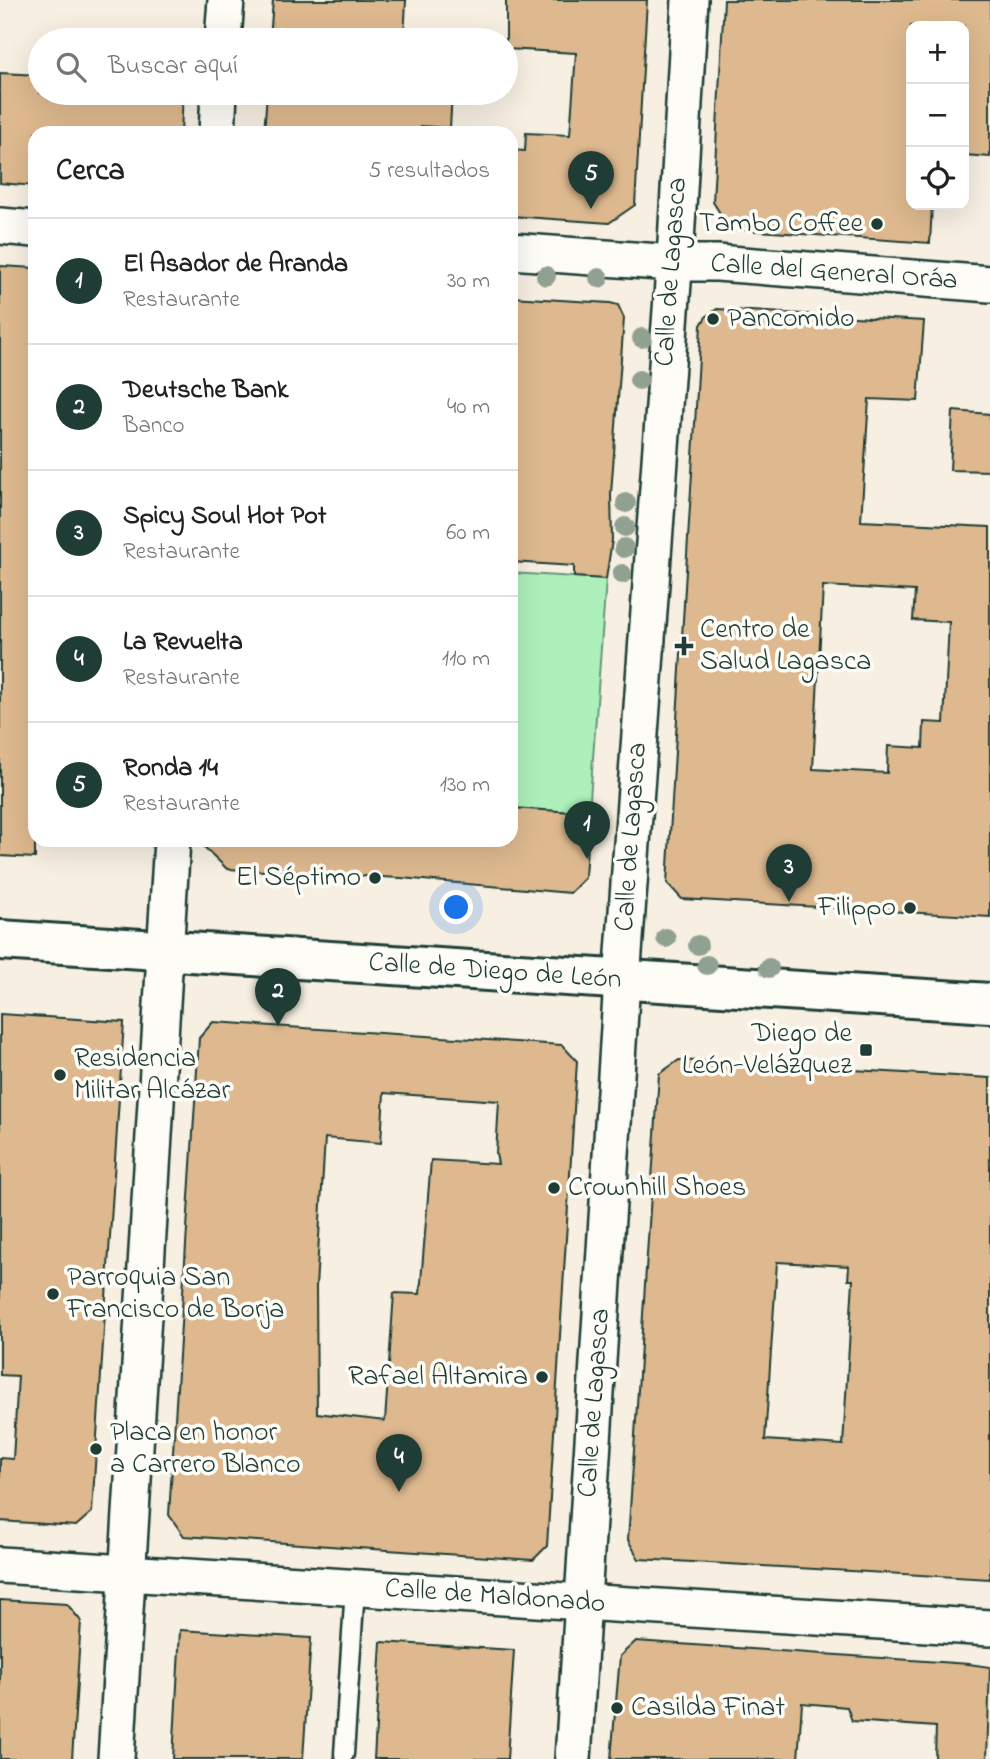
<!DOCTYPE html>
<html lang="es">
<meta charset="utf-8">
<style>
:root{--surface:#fff;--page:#f6f6f6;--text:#222;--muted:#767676;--line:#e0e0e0;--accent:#1f3d34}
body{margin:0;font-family:"Indie Flower",sans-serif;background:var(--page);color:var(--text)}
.controls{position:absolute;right:21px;top:21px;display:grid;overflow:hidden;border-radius:14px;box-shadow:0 7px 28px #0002}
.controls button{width:63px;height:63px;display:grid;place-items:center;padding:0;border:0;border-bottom:2px solid var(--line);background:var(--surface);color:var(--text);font:35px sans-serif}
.you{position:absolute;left:457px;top:908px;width:24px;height:24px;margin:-18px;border:5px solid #fff;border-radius:50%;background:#1a73e8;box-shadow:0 0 0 10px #1a73e833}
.badge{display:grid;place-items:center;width:46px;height:46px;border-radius:50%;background:var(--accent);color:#fff;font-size:23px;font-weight:700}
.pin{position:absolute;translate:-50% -58px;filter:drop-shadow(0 2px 4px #0008)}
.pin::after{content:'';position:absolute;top:37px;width:24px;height:21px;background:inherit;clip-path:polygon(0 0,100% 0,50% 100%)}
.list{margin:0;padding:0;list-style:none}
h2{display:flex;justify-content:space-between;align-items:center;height:91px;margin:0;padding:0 28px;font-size:30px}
h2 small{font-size:23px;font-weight:400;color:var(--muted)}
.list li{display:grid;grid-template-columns:46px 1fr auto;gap:21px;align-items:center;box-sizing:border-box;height:126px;padding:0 28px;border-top:2px solid var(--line)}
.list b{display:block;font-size:26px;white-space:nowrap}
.list p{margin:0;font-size:23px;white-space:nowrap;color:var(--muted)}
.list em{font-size:23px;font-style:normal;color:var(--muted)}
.icon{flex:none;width:38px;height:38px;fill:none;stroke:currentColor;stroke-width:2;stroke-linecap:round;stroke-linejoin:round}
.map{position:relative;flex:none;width:990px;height:1759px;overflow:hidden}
.search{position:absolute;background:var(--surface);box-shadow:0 7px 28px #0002;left:28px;top:28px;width:490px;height:77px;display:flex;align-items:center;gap:18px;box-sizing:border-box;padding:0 24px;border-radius:38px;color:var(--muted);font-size:26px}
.panel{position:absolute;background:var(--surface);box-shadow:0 7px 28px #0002;left:28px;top:126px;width:490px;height:721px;border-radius:21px}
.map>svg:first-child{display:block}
.green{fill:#adf0bb;stroke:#669678;stroke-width:2}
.building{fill:#deb98f;stroke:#1f3d34;stroke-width:2;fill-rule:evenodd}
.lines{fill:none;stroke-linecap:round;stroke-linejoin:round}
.lane-casing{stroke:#1f3d34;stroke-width:23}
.street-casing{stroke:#1f3d34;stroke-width:40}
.secondary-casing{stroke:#1f3d34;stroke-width:44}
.lane{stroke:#fdfcf7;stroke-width:18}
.street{stroke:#fdfcf7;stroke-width:35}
.secondary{stroke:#fdfcf7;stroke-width:38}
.tree{fill:#90a191}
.poi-dot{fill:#1f3d34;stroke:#fdfcf7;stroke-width:2.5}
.labels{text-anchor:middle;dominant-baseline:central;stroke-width:7;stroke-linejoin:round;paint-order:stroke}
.poi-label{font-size:28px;fill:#1f3d34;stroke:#fdfcf7;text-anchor:start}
.street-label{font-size:28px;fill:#1f3d34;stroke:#fdfcf7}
</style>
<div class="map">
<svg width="990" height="1759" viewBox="0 0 990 1759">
<rect width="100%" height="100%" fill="#f7efe2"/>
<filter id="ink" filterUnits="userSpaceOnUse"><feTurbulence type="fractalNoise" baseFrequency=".0143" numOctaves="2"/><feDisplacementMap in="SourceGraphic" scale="14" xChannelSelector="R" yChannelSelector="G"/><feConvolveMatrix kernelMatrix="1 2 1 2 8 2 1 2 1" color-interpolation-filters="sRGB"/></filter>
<g filter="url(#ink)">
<path class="green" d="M511,573L606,579L589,813L511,808Z"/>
<g class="building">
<path d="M273,0H406L404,40H270Z"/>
<path d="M506,0H647L635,205L609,223L511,216V150L525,151L526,133L570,135L576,53L506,49Z"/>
<path d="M724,0H990V157L964,155V26H911V205H932L930,243L730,229L713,202Z"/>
<path d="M0,73L40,75V93H183L181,133H35V186L0,183Z"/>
<path d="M267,93H452L450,128L421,126V133H264Z"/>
<path d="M0,266L35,268V858L0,856Z"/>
<path d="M511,297L610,303L618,305L624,318L611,494L612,540L606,579L574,577V566L511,562Z"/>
<path d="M717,309L924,321L918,401L869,399L861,521L990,527V917L682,899L667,883L701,325L706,317ZM823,586L915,591L913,620L949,622L944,723L924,722L923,748L888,746L887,773L813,769Z"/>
<path d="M953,411L990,414V471L950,470Z"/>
<path d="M511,808L589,813L585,878L570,893L401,878L227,869L197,840H511Z"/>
<path d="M0,1014L124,1022L92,1512L76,1526L0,1521V1458L13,1459L18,1376L0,1375Z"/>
<path d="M213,1022L562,1045L577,1061L547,1546L533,1560L184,1536L169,1515L199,1038ZM384,1093L499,1101L496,1154L498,1164L431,1160L420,1294L394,1293L385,1421L317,1413L316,1287L325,1138L381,1143Z"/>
<path d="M679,1060L990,1078V1579L639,1559L628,1540L659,1074ZM777,1262L849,1266L848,1280H853L843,1445L765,1440Z"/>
<path d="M0,1600L67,1604L81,1621L72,1759H0Z"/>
<path d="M180,1630L311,1638L303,1759H173Z"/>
<path d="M636,1641L969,1664L990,1667L987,1759H935L936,1727L852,1721L847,1707L802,1703L798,1759H611L620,1656Z"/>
<path d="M381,1642L514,1650L507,1759H374Z"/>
</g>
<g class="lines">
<g class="lane-casing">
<path id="lane" d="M344,1754L355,1588"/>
</g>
<g class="street-casing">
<g id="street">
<path d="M223,40L226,0"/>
<path d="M217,133L219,93"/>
<path d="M0,226L35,229"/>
<path d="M511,251L673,263H717L990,284"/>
<path d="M0,1565L990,1628"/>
<path d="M116,1759L172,840"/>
<path d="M573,1759L622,980L676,242L690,0"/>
</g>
</g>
<g class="secondary-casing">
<path id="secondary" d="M0,940L990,1003"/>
</g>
<use href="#lane" class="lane"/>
<use href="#street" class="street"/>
<use href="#secondary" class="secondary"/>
</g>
<g class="tree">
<circle cx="546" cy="276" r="10"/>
<circle cx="599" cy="278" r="10"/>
<circle cx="642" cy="338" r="10"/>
<circle cx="639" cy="380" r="10"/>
<circle cx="626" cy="503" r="10"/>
<circle cx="625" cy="527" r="10"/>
<circle cx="624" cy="548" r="10"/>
<circle cx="622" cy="574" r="10"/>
<circle cx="666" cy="938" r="10"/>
<circle cx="698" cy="945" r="10"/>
<circle cx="707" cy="965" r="10"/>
<circle cx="769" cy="968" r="10"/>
</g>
</g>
<g class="poi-dot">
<circle cx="877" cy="224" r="7"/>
<circle cx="713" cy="319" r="7"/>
<path d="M680.5 635.5h7v7h7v7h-7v7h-7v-7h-7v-7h7z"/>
<circle cx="375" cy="878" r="7"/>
<circle cx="910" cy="908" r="7"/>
<rect x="859" y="1043" width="14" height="14" rx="3.5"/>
<circle cx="60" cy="1075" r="7"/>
<circle cx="554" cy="1188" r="7"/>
<circle cx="53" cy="1294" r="7"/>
<circle cx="542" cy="1377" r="7"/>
<circle cx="96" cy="1449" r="7"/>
<circle cx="617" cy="1708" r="7"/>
</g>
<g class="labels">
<g class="poi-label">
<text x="863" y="224" text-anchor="end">Tambo Coffee</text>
<text x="727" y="319">Pancomido</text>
<text x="700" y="630">Centro de<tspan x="700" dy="32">Salud Lagasca</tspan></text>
<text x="361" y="878" text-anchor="end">El Séptimo</text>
<text x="896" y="908" text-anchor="end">Filippo</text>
<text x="852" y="1034" text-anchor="end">Diego de<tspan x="852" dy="32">León-Velázquez</tspan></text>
<text x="74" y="1059">Residencia<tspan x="74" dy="32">Militar Alcázar</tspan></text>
<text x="568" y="1188">Crownhill Shoes</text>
<text x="67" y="1278">Parroquia San<tspan x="67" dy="32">Francisco de Borja</tspan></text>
<text x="528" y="1377" text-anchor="end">Rafael Altamira</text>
<text x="110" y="1433">Placa en honor<tspan x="110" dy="32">a Carrero Blanco</tspan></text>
<text x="631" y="1708">Casilda Finat</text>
</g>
<g class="street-label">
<text transform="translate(672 272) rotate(-86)">Calle de Lagasca</text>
<text transform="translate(834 273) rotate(4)">Calle del General Oráa</text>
<text transform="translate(632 837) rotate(-86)">Calle de Lagasca</text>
<text transform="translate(495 972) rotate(4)">Calle de Diego de León</text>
<text transform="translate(595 1403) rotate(-86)">Calle de Lagasca</text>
<text transform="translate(495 1597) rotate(4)">Calle de Maldonado</text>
</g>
</g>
</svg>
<div class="controls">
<button>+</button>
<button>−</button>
<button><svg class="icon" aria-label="locate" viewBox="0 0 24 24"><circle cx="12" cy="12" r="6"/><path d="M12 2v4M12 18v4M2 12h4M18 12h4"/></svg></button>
</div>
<div class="you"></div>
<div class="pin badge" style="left:587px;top:859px">1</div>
<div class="pin badge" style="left:278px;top:1026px">2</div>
<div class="pin badge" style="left:789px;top:902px">3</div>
<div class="pin badge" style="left:399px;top:1492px">4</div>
<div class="pin badge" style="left:591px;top:209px">5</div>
<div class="search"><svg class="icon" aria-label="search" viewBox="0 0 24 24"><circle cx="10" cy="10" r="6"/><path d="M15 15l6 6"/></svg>Buscar aquí</div>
<section class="panel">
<h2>Cerca<small>5 resultados</small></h2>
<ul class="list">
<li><span class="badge">1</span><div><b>El Asador de Aranda</b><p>Restaurante</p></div><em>30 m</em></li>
<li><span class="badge">2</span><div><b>Deutsche Bank</b><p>Banco</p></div><em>40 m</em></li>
<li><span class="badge">3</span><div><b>Spicy Soul Hot Pot</b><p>Restaurante</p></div><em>60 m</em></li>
<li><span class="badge">4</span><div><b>La Revuelta</b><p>Restaurante</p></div><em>110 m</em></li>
<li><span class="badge">5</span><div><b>Ronda 14</b><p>Restaurante</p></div><em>130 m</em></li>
</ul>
</section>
</div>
